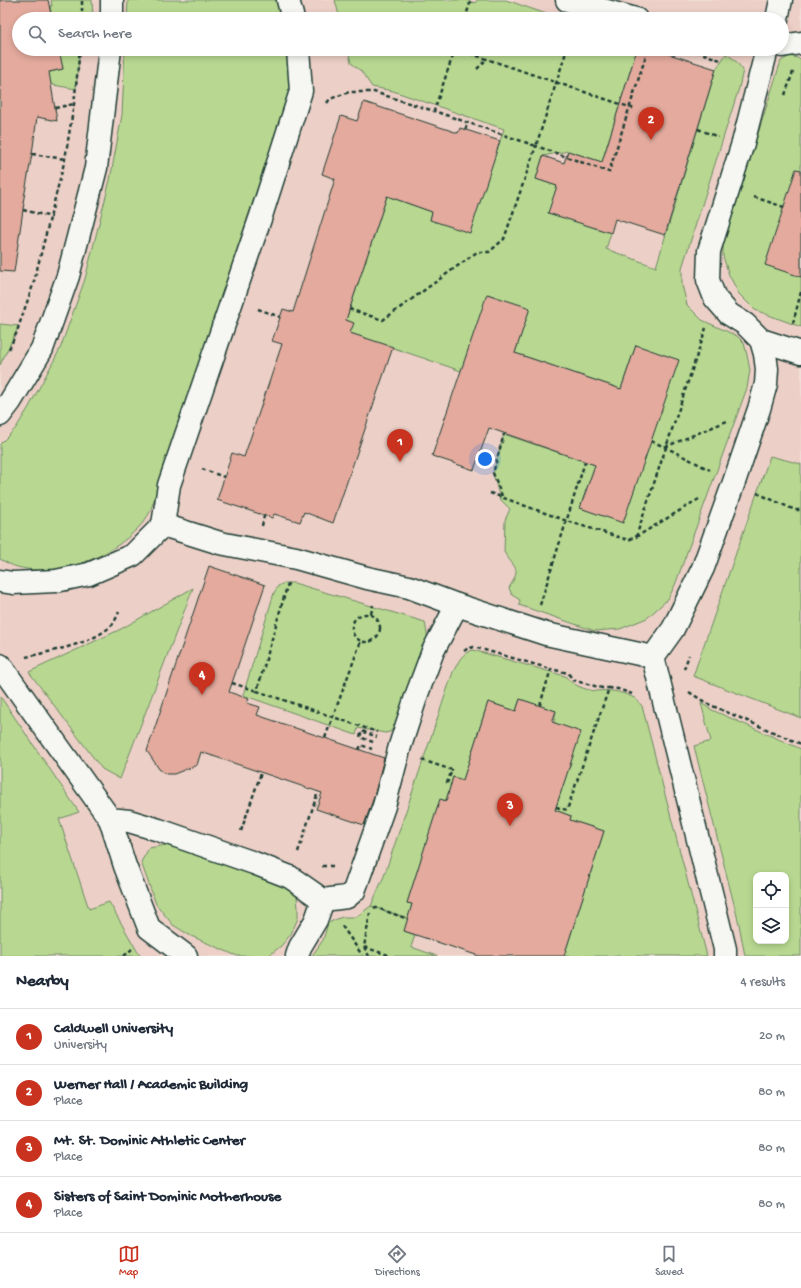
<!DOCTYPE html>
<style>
:root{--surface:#fff;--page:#f6f6f7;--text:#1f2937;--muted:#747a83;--line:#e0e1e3;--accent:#c8321e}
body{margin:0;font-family:"Gochi Hand",sans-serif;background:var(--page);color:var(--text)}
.controls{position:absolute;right:12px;bottom:12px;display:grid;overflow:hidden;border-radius:8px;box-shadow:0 2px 6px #0003}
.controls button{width:36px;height:36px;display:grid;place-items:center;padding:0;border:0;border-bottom:1px solid var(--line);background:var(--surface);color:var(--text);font:20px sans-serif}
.you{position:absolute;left:485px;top:459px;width:14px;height:14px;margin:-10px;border:3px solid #fff;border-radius:50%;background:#1a73e8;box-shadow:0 0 0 6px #1a73e833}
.badge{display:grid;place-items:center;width:26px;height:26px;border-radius:50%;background:var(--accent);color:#fff;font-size:13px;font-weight:700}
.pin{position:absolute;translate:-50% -33px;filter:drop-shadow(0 1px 2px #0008)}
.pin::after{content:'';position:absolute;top:21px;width:14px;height:12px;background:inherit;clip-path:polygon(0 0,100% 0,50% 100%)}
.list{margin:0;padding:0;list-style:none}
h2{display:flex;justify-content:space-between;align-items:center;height:52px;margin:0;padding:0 16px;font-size:17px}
h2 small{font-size:13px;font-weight:400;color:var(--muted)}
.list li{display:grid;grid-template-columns:26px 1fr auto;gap:12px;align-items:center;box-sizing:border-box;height:56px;padding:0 16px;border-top:1px solid var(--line)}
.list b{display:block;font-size:15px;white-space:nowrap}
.list p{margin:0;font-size:13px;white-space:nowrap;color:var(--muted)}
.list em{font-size:13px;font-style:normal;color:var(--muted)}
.icon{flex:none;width:22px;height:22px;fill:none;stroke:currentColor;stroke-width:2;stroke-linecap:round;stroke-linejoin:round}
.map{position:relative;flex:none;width:801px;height:956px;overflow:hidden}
.search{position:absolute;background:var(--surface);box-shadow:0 2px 6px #0003;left:12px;right:12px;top:12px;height:44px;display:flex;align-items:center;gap:10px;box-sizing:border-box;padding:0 14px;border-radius:22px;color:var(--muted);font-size:15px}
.sheet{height:276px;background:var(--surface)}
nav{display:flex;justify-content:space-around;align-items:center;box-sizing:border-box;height:56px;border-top:1px solid var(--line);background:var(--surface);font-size:11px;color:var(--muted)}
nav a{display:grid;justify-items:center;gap:2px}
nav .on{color:var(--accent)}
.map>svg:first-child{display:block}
.built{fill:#eccfc6;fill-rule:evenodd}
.green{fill:#b8d891;stroke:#6c8a62;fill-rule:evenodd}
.building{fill:#e3aa9d;stroke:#1f3d34}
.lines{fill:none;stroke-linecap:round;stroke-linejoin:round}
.minor-casing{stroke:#1f3d34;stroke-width:25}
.path{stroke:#1f3d34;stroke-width:2.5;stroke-dasharray:4 3;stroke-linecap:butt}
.minor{stroke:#f6f6f2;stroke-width:22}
</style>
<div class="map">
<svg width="801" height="956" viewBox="0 0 801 956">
<rect width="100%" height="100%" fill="#f0dfd8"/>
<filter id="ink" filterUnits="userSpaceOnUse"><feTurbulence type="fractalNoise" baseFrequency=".025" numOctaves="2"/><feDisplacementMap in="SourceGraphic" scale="8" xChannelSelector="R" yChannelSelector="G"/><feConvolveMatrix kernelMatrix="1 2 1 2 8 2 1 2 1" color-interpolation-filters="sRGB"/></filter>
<g filter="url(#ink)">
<path class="built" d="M0,0H801V956H0ZM19,19H782V49H19ZM756,875H786V941H756Z"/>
<g class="green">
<path d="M51,0H92L93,19H52L50,6H52Z"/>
<path d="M128,0H276L281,19H127Z"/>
<path d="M335,0H466L475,3L477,0H506L561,19H340Z"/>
<path d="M60,49H80L76,89L48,84L46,73L63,69L59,53L61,52Z"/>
<path d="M125,49H288L291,70L289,93L150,512C147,517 144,522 139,527C110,558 59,578 17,567C11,565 5,562 0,559V444L16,428L29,407L60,349L85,279L110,180L122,115Z"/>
<path d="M348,49H637L602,162L568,151L543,156L536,179L557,186L549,213L611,233L606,249L656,267L716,69L726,54L734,59L743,70L739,88L682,268V285L687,305L702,320L737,336L744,343L747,355L750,370L747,388L675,585L668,599L647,618L620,629L595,631L519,605L520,600L512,595L509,588C522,566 515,570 504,552L505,520L510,509L500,499L493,473L504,434L595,465L580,508L623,522L636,345L621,389L515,353L529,310L488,294L461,371L350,333L353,323L346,320L387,196L432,212L430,220L500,141L504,129L393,91L372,87L361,71L351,63Z"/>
<path d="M790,56L801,59V327L755,310L739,294L729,275L723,256V245L778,70L781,61Z"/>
<path d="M0,324L19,326L0,365Z"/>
<path d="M770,456L801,464V718L693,676Z"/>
<path d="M284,583H294L425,622L428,640L394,727L390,732L385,733L358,728L356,735L243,695L274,593L278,586Z"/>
<path d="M193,588L120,779L102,769L29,672L121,629Z"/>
<path d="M473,650L565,676C572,685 585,690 596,691C601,691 607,690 612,691C617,691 632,696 636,699C638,701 640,704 642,706L707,956H564L604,831L570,820L571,816L555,810L580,732L554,723L556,711L520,699L516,711L488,702L463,780L453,777L446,800H440L407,903L412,904L408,918L371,906L384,876L453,672C458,663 461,653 473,650Z"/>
<path d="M0,696L79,812L59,819L89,909L109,902L140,956H0Z"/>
<path d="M701,703L712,710L801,749V956H745L739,924L694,746L711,741ZM756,875H786V941H756Z"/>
<path d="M166,845L198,854L288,885L297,897L298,908V918L291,934L281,946L268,956H237L191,936L173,925L156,904L141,862L149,848Z"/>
<path d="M371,906L408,919L404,931L415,935L411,947L437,956H312L323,940L328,923L342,917H356Z"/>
</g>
<g class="building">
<path d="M0,0H48L52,19H19V49H59L63,69L49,72L57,121L37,117L32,154L23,203H24L14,272L0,271Z"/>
<path d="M637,49H653L716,69L665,235L615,219L611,233L548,213L557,186L536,179L543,156L564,163L568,151L602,162Z"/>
<path d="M364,102L458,133L460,128L500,141L470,233L430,220L432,212L387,196L346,320L354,323L350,333L393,347L333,523L304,512L300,522L274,514L272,518L217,500L232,453L244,457L282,344L272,341L283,309L293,312L335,179L322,174L341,116L357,121Z"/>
<path d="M796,169L801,170V277L765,265Z"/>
<path d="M487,294L530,308L515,353L621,389L636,345L679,360L623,523L580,508L595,465L489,428L474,470L432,456Z"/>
<path d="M209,566L265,585L229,692L249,699L247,703L260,707L257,715L384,758L374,797L364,825L316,809L322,793L201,752L197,765L174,774H166L159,769L147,751Z"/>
<path d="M520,699L556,711L552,722L581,732L555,810L571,816L570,820L604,831L564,956H479L404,931L412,904L407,903L440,799L446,801L453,777L463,780L488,702L516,711Z"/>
</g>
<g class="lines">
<g class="minor-casing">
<g id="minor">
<path d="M288,0L293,19"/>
<path d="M567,0L636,19"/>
<path d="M112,19V0"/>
<path d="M777,19L781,0"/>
<path d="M782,46L801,43"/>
<path d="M761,340L801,353"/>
<path d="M0,415L10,402L42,349L68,276L96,168L110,49"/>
<path d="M163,525L220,543L296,558L367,578L409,587L457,605L546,634L653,657"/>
<path d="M0,581L13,583L56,581L89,574L133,555L163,525L169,485L261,216L301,91L298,49"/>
<path d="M653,657L673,629L703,568L734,482L759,409L766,384L767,369L765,354L761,340L745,324L729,314L715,298L708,280L709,251L743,143L767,49"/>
<path d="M653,657L725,949V956"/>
<path d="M0,665L110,819L129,821L159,830L254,863L290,877L323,900L347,897L354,891L384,806L400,746L417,694L433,651L457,605"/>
<path d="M110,819L125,866L149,928L186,956"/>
<path d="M297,956L300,947L316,920L323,900"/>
</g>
</g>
<g class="path">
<path d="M82,19V0"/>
<path d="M465,19L471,0"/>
<path d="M455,49L434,111L536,146L567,49"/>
<path d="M457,49L635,109"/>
<path d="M690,49L723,61"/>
<path d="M477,69L487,59"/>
<path d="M785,95L793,72"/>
<path d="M327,103L330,99L349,92H374L434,111"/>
<path d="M55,108L74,104"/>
<path d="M698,129L718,137"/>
<path d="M465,130L468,123"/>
<path d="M32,154L65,159"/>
<path d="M754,197L784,207"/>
<path d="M23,210L52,217"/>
<path d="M258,309L280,317"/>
<path d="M349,309L383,320L477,252H489L504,239L536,146L609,172L648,49"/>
<path d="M793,323L801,292"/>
<path d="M9,349L16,334L33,285L65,159L74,104L80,49"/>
<path d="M651,441L665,447L710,470"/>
<path d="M665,447L727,421"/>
<path d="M202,469L224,477"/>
<path d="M490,493L567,521L628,540L636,537L699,499"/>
<path d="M757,493L795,510H801"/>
<path d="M502,496L493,473L504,434"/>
<path d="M262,526L264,516"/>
<path d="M636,537L706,328"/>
<path d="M288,583L257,691L377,732"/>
<path d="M540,605L585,462"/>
<circle cx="366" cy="628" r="14"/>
<path d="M371,614L373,605"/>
<path d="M464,651L467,649L474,647L551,669"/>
<path d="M26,657C51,651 93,644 112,625C115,622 117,616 119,612"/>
<path d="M684,669L689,655"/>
<path d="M232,683L257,691"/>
<path d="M689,692L708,704L801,744"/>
<path d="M540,705L551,669L568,673L573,680L602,688H609"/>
<path d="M325,738L361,641"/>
<path d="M373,742L360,737L362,731L377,737"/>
<path d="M359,750L361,745L372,749"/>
<path d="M422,760L452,770L447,783L451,785"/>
<path d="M556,807L567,810L609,688L618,689L632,694"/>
<path d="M241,831L261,773"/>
<path d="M298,852L318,792"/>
<path d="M322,866H335"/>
<path d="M374,907L408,919"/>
<path d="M370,913L364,947L391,956"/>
<path d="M342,926L362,955"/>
<path d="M364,947L369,956"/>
<path d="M124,956L132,949"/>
</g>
<use href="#minor" class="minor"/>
</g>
</g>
</svg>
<div class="controls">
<button><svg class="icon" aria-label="locate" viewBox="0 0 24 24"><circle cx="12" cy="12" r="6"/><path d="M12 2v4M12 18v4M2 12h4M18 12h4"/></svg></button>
<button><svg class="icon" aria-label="layers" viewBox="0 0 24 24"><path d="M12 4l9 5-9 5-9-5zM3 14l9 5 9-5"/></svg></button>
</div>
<div class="you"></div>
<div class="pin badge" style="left:400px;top:462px">1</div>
<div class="pin badge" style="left:651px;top:140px">2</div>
<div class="pin badge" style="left:510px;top:826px">3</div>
<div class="pin badge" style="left:202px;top:695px">4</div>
<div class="search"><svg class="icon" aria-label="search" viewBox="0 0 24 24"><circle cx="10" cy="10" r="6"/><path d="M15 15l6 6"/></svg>Search here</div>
</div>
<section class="sheet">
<h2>Nearby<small>4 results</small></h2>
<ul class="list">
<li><span class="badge">1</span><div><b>Caldwell University</b><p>University</p></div><em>20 m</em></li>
<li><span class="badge">2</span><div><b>Werner Hall / Academic Building</b><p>Place</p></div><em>80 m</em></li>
<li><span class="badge">3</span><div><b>Mt. St. Dominic Athletic Center</b><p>Place</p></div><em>80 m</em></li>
<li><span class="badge">4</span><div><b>Sisters of Saint Dominic Motherhouse</b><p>Place</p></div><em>80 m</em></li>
</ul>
</section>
<nav>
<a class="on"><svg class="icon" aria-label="map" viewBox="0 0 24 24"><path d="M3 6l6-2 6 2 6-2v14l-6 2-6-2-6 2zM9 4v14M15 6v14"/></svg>Map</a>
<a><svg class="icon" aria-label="directions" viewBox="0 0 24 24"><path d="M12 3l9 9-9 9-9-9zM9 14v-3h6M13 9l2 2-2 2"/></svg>Directions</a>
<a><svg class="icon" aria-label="saved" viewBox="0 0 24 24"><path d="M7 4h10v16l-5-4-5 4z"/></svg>Saved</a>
</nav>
